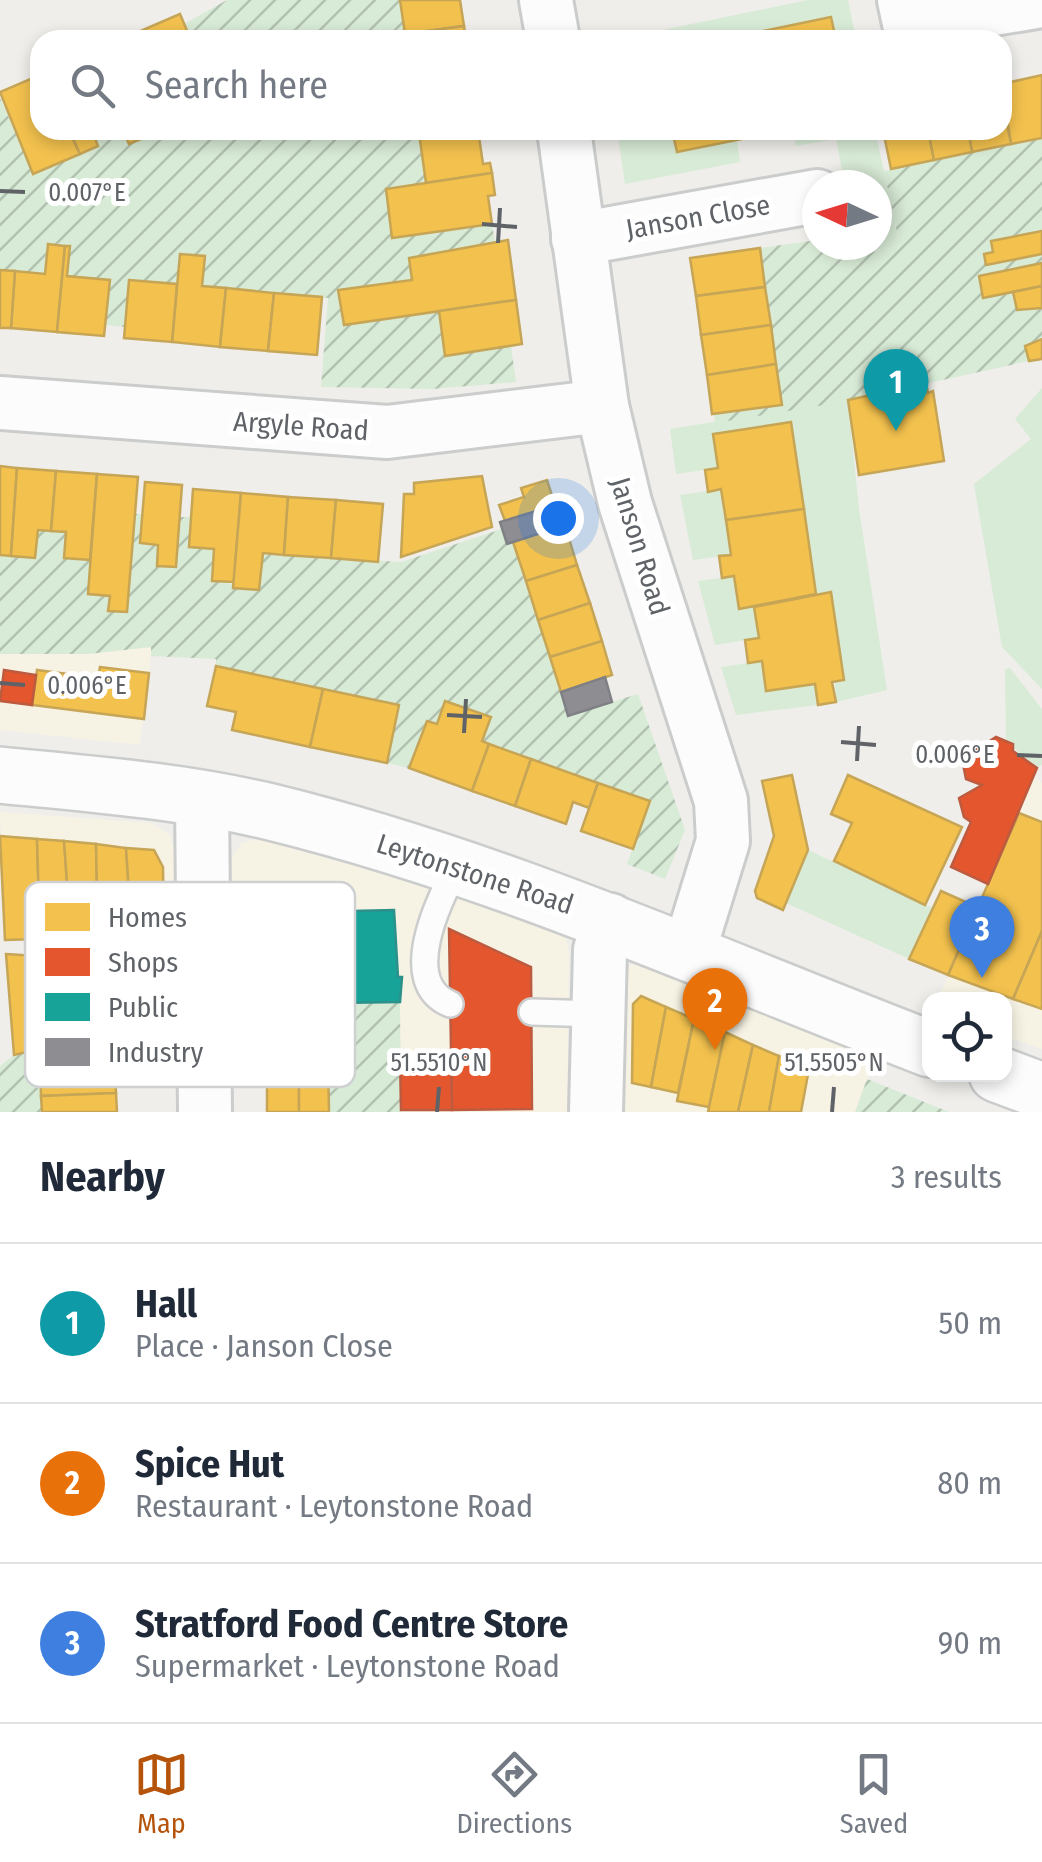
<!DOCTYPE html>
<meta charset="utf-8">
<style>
:root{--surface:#fff;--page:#f6f6f7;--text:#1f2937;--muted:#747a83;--line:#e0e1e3;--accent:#b45309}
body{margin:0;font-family:"Fira Sans Condensed",sans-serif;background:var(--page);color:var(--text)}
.controls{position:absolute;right:30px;bottom:30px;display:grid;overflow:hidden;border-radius:20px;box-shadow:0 5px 15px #0003}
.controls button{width:90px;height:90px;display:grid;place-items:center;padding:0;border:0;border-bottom:2px solid var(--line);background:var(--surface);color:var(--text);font:50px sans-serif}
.compass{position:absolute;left:802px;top:170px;width:90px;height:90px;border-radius:50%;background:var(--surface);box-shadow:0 5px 15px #0003;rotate:274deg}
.you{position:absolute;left:558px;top:518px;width:35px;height:35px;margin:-25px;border:8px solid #fff;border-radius:50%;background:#1a73e8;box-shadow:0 0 0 15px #1a73e833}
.badge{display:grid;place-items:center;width:65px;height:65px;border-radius:50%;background:var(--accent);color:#fff;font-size:32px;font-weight:700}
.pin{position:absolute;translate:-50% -82px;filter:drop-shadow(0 2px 5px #0008)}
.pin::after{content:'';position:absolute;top:52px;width:35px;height:30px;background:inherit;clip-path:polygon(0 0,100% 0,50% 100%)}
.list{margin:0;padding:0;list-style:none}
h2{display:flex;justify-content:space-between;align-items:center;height:130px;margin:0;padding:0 40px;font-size:42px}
h2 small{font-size:32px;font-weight:400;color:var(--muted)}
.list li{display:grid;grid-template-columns:65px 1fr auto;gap:30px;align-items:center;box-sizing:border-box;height:160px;padding:0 40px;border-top:2px solid var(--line)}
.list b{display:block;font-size:38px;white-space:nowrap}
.list p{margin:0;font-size:32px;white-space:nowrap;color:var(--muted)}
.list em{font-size:32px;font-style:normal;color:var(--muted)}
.icon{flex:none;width:55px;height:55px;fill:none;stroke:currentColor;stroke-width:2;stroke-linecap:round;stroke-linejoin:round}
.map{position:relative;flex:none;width:1042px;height:1112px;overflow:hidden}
.search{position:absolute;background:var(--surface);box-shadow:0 5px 15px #0003;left:30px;right:30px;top:30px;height:110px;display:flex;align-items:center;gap:25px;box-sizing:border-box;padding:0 35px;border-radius:30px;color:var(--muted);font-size:38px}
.sheet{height:610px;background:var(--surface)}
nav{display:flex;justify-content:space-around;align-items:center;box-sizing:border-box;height:140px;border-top:2px solid var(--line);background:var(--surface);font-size:28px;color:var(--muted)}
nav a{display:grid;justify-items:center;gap:5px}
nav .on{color:var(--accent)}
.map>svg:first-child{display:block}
.commercial{fill:#f7f3e4}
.grass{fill:#d8ebd6}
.garden{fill:url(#garden-furrows)}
.homes{fill:#f2c14e;stroke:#c6a556;stroke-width:2.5}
.shops{fill:#e4572e;stroke:#bc5b3f;stroke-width:2.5}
.public{fill:#17a398;stroke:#2d908a;stroke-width:2.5}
.industry{fill:#8d8d92;stroke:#7f8085;stroke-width:2.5}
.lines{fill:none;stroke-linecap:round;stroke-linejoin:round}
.service-casing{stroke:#cbcccc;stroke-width:30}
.minor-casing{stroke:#cbcccc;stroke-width:58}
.tertiary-casing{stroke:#cbcccc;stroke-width:60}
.service{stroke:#fdfcfc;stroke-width:25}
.minor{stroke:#fdfcfc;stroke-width:52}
.tertiary{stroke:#fdfcfc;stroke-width:55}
.ticks{fill:none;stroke:#5f6368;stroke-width:4}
.labels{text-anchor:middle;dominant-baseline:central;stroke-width:10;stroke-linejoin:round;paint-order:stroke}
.street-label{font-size:28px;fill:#5f6368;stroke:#fff}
.key{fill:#fff;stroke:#cfd0d2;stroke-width:2.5}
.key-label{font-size:28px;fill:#5f6368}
.ticks-label{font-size:25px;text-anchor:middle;fill:#5f6368;stroke:#fff;stroke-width:10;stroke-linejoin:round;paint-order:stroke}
</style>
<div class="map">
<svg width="1042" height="1112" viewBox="0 0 1042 1112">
<defs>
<pattern id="garden-furrows" width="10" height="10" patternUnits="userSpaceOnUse" patternTransform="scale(2.5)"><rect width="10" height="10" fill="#d8ebd6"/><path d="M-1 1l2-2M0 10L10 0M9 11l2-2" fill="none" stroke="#b2c2b1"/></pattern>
</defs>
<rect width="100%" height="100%" fill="#efeeea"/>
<g class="commercial">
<path d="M152,647L140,745L0,730V654H88Z"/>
<path d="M1035,776L1042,783V1049L1005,1036L1004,999H938Z"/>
<path d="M0,812L151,823L169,834L174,849L178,936L5,940Z"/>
<path d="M258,839L453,893L558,931L566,938L569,954L567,1112H401L399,1002L230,1009L228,862L242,843Z"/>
<path d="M634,963L875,1060L855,1112H617L622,973Z"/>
</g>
<g class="grass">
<path d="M808,0H848L856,40H836L831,17L719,40H614Z"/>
<path d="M617,130H672L677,152L737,140L740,162L625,184Z"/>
<path d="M792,130H875L900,246L826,262L824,245H877V185H845L836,139L796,146Z"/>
<path d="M1042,388V689L1002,647L974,484L1031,439L1015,419Z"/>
<path d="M848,400L859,509L887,690L836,702L830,592L816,594L791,423L714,434L718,468L676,474L670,429Z"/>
<path d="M721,489L731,555L693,560L680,495Z"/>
<path d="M734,576L739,609L754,607L759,638L715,645L698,581Z"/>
<path d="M762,661L766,691L815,684L818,705L736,715L721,667Z"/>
<path d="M1010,668L1042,709V765L1037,768L1006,741L1005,669Z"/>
<path d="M808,850L933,908L909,959L786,903Z"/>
</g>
<g class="garden">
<path d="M227,0H400L406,40H191L184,24Z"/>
<path d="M0,98L34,174L98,146L92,130H123L130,144L162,130H418L426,183L386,189L392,238L492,224L495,242L410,258L412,280L339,290L344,324L439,311L445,356L511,346L516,382L432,389L321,387L328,298L202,286L205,256L180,254L177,284L130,280L125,327L106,325L109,280L67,276L70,246L48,245L45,274L0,270Z"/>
<path d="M1042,138V231L991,241L993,252L984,254L987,265L1042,254V263L979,277L983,298L1013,292L1017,310L1042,308V339L1025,346L1029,361L837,403L715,423L714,414L782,404L760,248L817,240V245H824L827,262L900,246L884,171Z"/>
<path d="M134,514H142L140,543L158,545L176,567L180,517H191L189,547L214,549L212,580L259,590L263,553L401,562L502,529L507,544L513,542L568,715L638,694L685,830L665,879L627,864L650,801L482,741L490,717L446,701L437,724L426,721L409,768L387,763L399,705L216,666V659L151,656V647L88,654H0V555L38,530L66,532L64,558L90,560L88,593L110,596L108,611L126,612Z"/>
<path d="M400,1002L401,1112H329V1015H300V1004Z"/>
<path d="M74,1041H88V1057L40,1060L42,1112H0V1066L14,1055Z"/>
<path d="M867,1079L949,1112H855Z"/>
</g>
<g class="homes">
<path d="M400,0H460L464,26L405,34Z"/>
<path d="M180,14L191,40H134L131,35Z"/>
<path d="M831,17L836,40H719Z"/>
<path d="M464,26L466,40H406L405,34Z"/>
<path d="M40,75V130H69L80,154L33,174L0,92Z"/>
<path d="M1042,75V138L1011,144L1002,84Z"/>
<path d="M1002,99L1011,144L972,152L968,130H1002Z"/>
<path d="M69,130H92L98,146L80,154Z"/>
<path d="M123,130H162L129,144Z"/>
<path d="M441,130H478L483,164L490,163L492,173L426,183L419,133Z"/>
<path d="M672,130H786L677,152Z"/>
<path d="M883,130H928L934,160L891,169Z"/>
<path d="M928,130H968L972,152L934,160Z"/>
<path d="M492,173L495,195L488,196L492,224L392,238L386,189Z"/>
<path d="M1042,231V254L986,265L984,254L993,252L991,241Z"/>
<path d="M508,240L516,300L344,325L338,290L412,280L409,258Z"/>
<path d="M48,244L65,246L57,332L11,328L15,271L45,274Z"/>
<path d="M65,246H70L67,276L110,280L104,336L57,332Z"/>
<path d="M760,248L765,287L696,296L690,258Z"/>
<path d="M180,254L205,256L202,286L226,288L220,347L172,342Z"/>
<path d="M1042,263V286L983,298L979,276Z"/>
<path d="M0,270L15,271L11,328H0Z"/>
<path d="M129,280L177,284L172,342L124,338Z"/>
<path d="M1042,286V308L1017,310L1013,292Z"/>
<path d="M765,287L771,325L701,335L696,296Z"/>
<path d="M226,288L274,293L268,351L220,347Z"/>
<path d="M274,293L322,297L317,355L268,351Z"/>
<path d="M516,300L522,344L445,356L439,311Z"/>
<path d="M771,325L776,364L707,375L701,335Z"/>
<path d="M1042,339V359L1029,361L1025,346Z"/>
<path d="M776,364L782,405L712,414L707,375Z"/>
<path d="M926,383L928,393L933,391L944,461L859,475L848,400Z"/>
<path d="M791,422L804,509L726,520L721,489L708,492L705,470L718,468L713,434Z"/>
<path d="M0,466L17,468L11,556L0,555Z"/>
<path d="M17,468L56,471L51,531L38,530L35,558L11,556Z"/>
<path d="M56,471L97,474L90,560L64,558L66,532L51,531Z"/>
<path d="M97,474L138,477L127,612L108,611L110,596L88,594Z"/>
<path d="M482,476L492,527L401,557L404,494H414V483Z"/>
<path d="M547,480L555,505L505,521L499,505L524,497L521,488Z"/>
<path d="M145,482L182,485L176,567L157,566L158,545L140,543Z"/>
<path d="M193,489L241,493L234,582L212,581L214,549L189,547Z"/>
<path d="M241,493L288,497L284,555L263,553L259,590L233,588Z"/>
<path d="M288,497L336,500L331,558L284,555Z"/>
<path d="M336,500L383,504L378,562L331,558Z"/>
<path d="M804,509L816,594L739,609L734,576L722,578L719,556L731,555L726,520Z"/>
<path d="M565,525L577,565L526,581L513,542Z"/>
<path d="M577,565L590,603L538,620L526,581Z"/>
<path d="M831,592L844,680L832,682L836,702L818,705L815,684L766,691L762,661L748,663L745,640L759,638L754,607Z"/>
<path d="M590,603L602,641L550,657L538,620Z"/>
<path d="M602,641L612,675L561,692L550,657Z"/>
<path d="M216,666L323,689L310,747L232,730L236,712L207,706Z"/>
<path d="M100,667L149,673L144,719L32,705L37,670L98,678Z"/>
<path d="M323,689L399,705L387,763L310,747Z"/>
<path d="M445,701L491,717L482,741L489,744L472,791L409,768L427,721L437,724Z"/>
<path d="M489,744L531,759L515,806L472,791Z"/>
<path d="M531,759L598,783L589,808L573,802L566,824L515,806Z"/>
<path d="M792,775L808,850L783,910L757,898L755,891L774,836L762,781Z"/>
<path d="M848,775L962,827L925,905L834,861L852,823L831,814Z"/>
<path d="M598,783L650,801L633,849L581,831Z"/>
<path d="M1019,813L1042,822V931L1013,999L948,975Z"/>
<path d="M0,836L37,839L40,939L5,940Z"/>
<path d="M37,839L64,841L71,938L40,939Z"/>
<path d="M64,841L96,844L98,937L71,938Z"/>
<path d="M96,844L126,848L132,937H98Z"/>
<path d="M126,848L154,850L163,867L164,936L132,937Z"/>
<path d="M941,891L977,907L948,975L909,959Z"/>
<path d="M1042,931V1009L1013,999Z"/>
<path d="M6,954L158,964L151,1028L75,1022L74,1041L14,1055Z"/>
<path d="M641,996L666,1007L651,1087L632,1083L633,1004Z"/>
<path d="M666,1007L694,1019L678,1093L651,1087Z"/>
<path d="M694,1019L725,1032L709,1107L677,1101Z"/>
<path d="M725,1032L753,1045L738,1112H708Z"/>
<path d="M753,1045L779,1056L769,1112H738Z"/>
<rect x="267" y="1053" width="32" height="59"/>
<path d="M299,1053H328L329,1112H299Z"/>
<path d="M114,1056L116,1093L41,1096L40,1059Z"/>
<path d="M779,1056L809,1069L801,1112H769Z"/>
<path d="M116,1093L117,1112H42L41,1096Z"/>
</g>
<g class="shops">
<path d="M4,670L36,675L32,705L0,701Z"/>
<path d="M996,737L1013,744V751L1037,768L988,884L951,867L971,822L964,817L959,798L982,785L966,779L962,759Z"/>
<path d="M449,929L531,967L532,1109L452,1110Z"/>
<path d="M400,1057L451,1058L452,1110H401Z"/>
</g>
<path class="public" d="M351,896L352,911L394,910L398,977H402L400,1002L337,1003L333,897Z"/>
<g class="industry">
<path d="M543,509L550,530L507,544L500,522Z"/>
<path d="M605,677L612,702L568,716L561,692Z"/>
</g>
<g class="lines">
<g class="service-casing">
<g id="service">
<path d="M450,1004C398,983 439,899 458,865"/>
<path d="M532,1012L599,1014"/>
</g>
</g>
<g class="minor-casing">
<g id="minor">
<path d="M546,0L553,40"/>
<path d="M904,0L909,23L1042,1"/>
<path d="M564,130L602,406L625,503L721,801L723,841L689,951"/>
<path d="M578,239L817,196"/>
<path d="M0,403L387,432L602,406"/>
<path d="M202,800L205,1112"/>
<path d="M596,1112L600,950L610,920"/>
</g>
</g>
<g class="tertiary-casing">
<g id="tertiary">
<path d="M0,775C90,784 183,791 271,812C499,868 711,965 930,1049"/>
<path d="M997,1074L1042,1091"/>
</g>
</g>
<use href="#service" class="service"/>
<use href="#minor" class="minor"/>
<use href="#tertiary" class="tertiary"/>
</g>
<path class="ticks" d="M0,191L25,192M482,224L517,227M498,243L500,208M0,683L25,685M447,715L482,717M464,733L466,699M841,742L876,745M1017,755L1042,756M857,761L859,726M437,1112L439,1087M832,1112L834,1087"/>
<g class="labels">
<g class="street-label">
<text transform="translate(698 217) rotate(-10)">Janson Close</text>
<text transform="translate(301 426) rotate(4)">Argyle Road</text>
<text transform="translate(640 546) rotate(73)">Janson Road</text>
<text transform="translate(475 874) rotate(18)">Leytonstone Road</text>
</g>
</g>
<rect x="25" y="882" width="330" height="205" rx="15" class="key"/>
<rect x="45" y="903" width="45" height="28" fill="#f2c14e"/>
<rect x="45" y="948" width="45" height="28" fill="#e4572e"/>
<rect x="45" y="993" width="45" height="28" fill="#17a398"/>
<rect x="45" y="1038" width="45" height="28" fill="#8d8d92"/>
<g class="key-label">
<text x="108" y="927">Homes</text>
<text x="108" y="972">Shops</text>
<text x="108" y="1017">Public</text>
<text x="108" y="1062">Industry</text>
</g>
<g class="ticks-label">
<text x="87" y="201">0.007°E</text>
<text x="87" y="694">0.006°E</text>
<text x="955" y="763">0.006°E</text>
<text x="439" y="1071">51.5510°N</text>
<text x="834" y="1071">51.5505°N</text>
</g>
</svg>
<div class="controls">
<button><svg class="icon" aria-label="locate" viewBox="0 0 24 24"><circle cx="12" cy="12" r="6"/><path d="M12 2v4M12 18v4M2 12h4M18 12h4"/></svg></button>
</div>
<svg class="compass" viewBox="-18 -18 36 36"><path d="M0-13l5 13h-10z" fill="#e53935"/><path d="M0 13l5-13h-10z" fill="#747a83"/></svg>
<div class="you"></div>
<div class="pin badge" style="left:896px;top:431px;background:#0f9aa8">1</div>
<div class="pin badge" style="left:715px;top:1050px;background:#e8710a">2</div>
<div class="pin badge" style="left:982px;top:978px;background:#3f7fe0">3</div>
<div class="search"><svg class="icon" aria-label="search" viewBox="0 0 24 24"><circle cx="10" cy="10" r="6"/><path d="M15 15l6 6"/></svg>Search here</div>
</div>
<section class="sheet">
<h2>Nearby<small>3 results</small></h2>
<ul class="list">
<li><span class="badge" style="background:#0f9aa8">1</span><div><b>Hall</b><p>Place · Janson Close</p></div><em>50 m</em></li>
<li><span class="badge" style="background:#e8710a">2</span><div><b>Spice Hut</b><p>Restaurant · Leytonstone Road</p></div><em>80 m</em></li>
<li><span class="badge" style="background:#3f7fe0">3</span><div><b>Stratford Food Centre Store</b><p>Supermarket · Leytonstone Road</p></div><em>90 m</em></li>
</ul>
</section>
<nav>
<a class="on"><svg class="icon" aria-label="map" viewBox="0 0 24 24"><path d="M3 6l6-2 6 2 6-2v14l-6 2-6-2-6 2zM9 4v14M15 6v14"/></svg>Map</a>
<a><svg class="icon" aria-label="directions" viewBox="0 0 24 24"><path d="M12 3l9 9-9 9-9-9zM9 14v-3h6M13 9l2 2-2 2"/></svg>Directions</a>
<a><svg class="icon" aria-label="saved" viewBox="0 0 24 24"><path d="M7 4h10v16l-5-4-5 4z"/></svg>Saved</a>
</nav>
